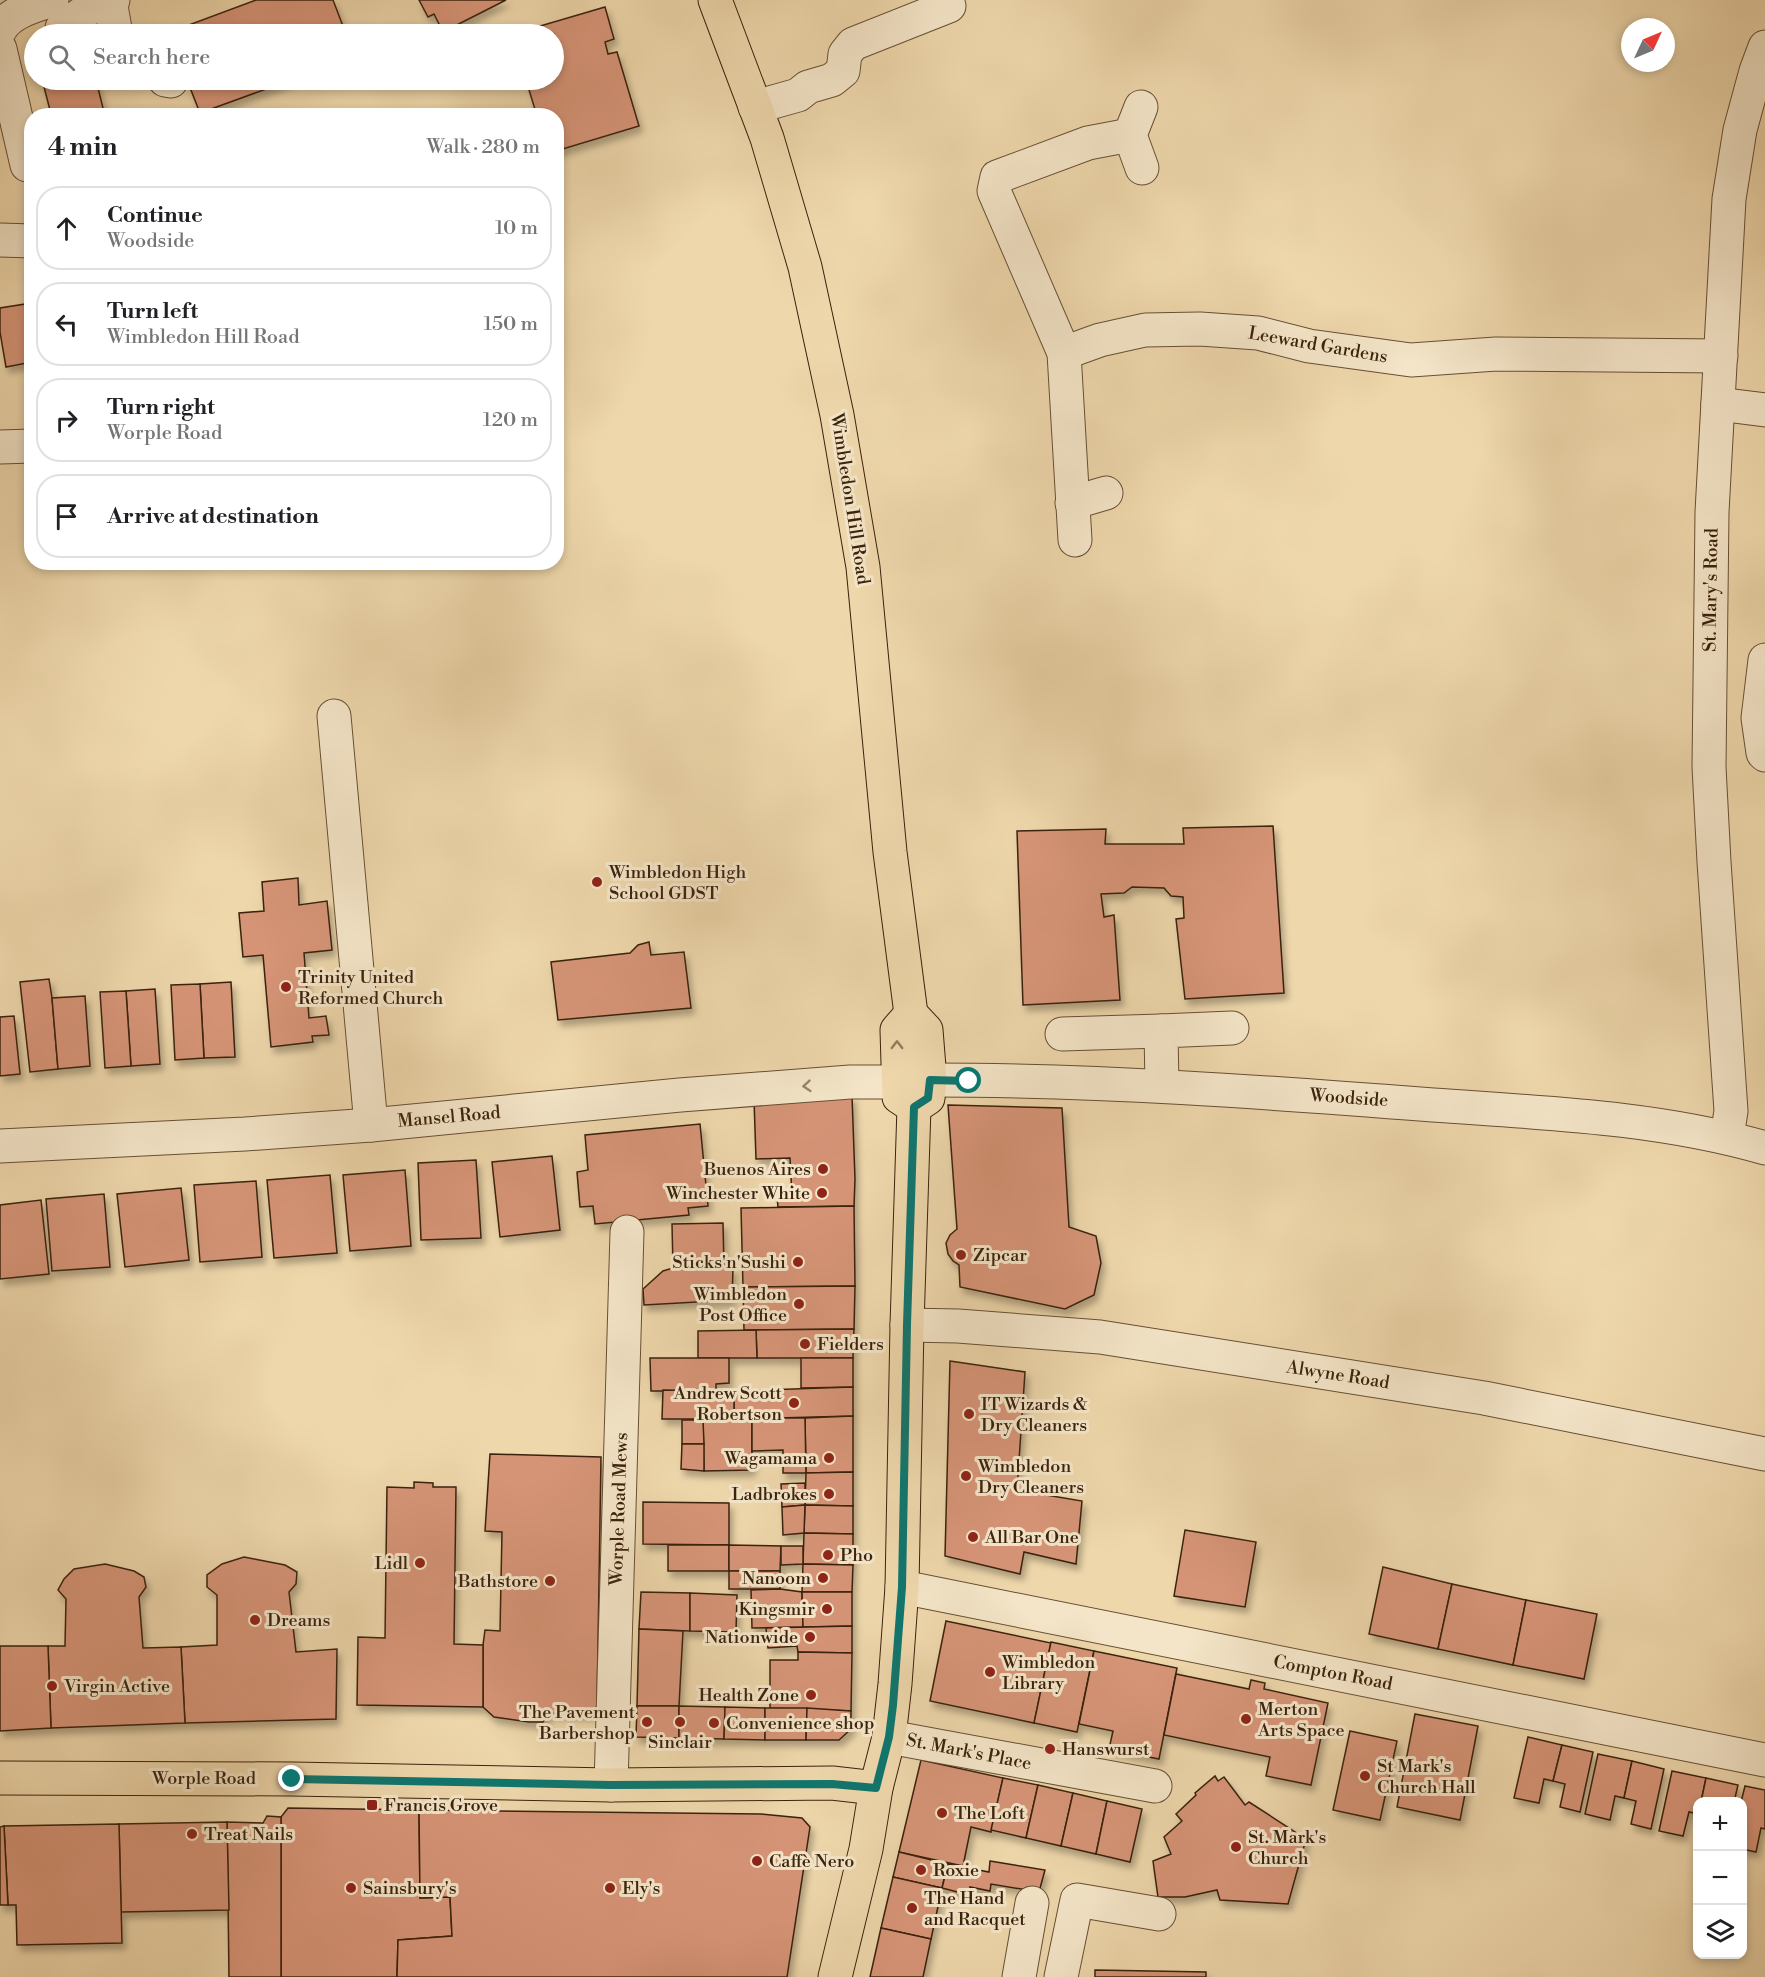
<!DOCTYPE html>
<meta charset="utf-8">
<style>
:root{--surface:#fff;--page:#f6f6f6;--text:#202124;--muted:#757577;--line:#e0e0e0}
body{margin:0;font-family:"Libre Bodoni",serif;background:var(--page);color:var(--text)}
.controls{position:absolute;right:18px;bottom:18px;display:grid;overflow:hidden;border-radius:12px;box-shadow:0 3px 9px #0003}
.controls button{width:54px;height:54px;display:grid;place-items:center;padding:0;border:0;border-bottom:2px solid var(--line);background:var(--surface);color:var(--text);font:30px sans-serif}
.compass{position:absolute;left:1621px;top:18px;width:54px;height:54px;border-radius:50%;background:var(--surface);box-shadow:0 3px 9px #0003;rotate:46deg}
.stop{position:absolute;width:18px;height:18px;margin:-14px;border:4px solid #0f766e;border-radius:50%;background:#fff}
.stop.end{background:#0f766e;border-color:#fff;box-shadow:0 2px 6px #0008}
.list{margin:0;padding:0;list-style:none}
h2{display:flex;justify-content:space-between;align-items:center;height:78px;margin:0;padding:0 24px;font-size:26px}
h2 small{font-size:20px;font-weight:400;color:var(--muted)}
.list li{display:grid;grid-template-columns:39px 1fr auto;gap:18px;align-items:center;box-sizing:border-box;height:84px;margin:0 12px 12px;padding:0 12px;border:2px solid var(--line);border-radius:24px}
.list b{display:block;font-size:22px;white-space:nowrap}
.list p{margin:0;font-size:20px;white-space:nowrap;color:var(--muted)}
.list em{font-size:20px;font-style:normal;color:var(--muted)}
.icon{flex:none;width:33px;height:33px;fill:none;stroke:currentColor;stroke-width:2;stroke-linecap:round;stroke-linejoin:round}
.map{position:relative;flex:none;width:1765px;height:1977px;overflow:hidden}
.search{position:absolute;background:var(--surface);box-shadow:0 3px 9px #0003;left:24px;top:24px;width:540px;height:66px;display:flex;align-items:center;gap:15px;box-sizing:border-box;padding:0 21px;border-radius:33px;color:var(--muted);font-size:22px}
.panel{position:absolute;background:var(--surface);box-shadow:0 3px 9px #0003;left:24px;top:108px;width:540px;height:462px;border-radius:24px}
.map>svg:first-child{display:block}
.building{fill:#d69477;stroke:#3a220d;stroke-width:1.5;filter:url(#shadow)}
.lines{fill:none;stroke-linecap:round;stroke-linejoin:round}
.minor-casing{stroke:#674f34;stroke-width:35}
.major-casing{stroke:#3a220d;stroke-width:35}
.minor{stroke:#f4e5c8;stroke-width:33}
.major{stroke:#eed7ab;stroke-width:33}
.oneway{stroke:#947c5c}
.oneway2{stroke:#97846a}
.route{stroke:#0f766e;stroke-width:8}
.poi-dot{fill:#8f2418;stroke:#f4e5c8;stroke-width:2}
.labels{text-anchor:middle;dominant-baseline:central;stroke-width:6;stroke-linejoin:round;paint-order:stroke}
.street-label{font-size:18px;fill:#3a220d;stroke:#f4e5c8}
.poi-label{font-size:18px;fill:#3a220d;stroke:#f4e5c8;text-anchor:start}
</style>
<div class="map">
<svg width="1765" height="1977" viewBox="0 0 1765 1977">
<defs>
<filter id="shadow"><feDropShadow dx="3.5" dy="6" stdDeviation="3" flood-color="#0004"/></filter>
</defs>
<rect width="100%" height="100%" fill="#eed7ab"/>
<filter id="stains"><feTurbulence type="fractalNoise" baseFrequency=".00333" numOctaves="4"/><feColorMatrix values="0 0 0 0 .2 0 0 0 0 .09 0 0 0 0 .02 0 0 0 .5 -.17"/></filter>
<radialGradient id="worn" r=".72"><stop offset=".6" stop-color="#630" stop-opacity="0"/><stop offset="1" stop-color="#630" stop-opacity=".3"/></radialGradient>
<g class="building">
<path d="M256,0H333L346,34H170V32Z"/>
<path d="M419,0H506L443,32L434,14L428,17Z"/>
<path d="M605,7L614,39L605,42L608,54L617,52L639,126L556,151V116H537L526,80H554V34H513Z"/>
<path d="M57,80H96L105,116H66L65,111L51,114L43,83Z"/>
<path d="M187,80H291L200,113Z"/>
<path d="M32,303V362L6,367L0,332V308Z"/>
<path d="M1273,826L1284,993L1185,999L1176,919L1184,918L1183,897L1171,896L1164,888L1132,887L1124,893L1101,894L1104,917L1114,915L1120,1000L1023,1005L1017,831L1106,829L1105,844H1184L1183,828Z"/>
<path d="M298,878L299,905L327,901L332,950L304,953L309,1018L326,1016L329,1035L312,1036L313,1042L271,1047L263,955L243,957L239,913L264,911L262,882Z"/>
<path d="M649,942L651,955L684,952L691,1008L558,1020L551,962L630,953L638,945Z"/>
<path d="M49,979L52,998L58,1069L30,1072L20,982Z"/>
<path d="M231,982L235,1057L204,1058L200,984Z"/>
<path d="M200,984L204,1058L175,1060L171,985Z"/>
<path d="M155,989L160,1064L131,1066L126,991Z"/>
<path d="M126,991L131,1066L105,1068L100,992Z"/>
<path d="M85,996L90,1066L58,1069L52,998Z"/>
<path d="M14,1016L20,1074L0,1076V1017Z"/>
<path d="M852,1096L855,1179L854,1206L778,1207L777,1197L792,1196L790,1158L756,1159L754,1099Z"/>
<path d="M948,1105L1062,1108L1069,1227L1096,1236L1101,1263L1094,1295L1065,1309L960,1287L959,1265L953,1261L948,1254L946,1243L950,1235L957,1229Z"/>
<path d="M700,1124L708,1206L688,1208L689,1215L595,1224L593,1206L580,1207L577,1172L588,1170L585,1135Z"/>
<path d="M552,1156L560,1230L500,1237L492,1162Z"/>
<path d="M476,1160L481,1238L421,1240L418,1163Z"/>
<path d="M405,1170L411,1246L350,1251L343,1175Z"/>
<path d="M330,1175L337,1253L274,1258L267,1180Z"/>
<path d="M256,1181L262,1257L200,1262L194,1185Z"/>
<path d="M181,1188L189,1260L125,1267L117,1194Z"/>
<path d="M104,1194L110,1267L52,1271L46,1199Z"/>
<path d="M41,1200L49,1274L0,1279V1205Z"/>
<path d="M854,1206L855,1286L743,1287L741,1208Z"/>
<path d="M723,1223L724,1268H733L732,1300L644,1305L643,1289L663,1271L673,1268L672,1224Z"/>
<path d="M855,1286L854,1329L744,1330L743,1287Z"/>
<path d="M854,1329L853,1358H757L756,1330Z"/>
<path d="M756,1330L757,1358H698V1331Z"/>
<path d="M650,1358H729V1383L716,1384V1391H651Z"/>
<path d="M801,1358H853V1387L801,1388Z"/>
<path d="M950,1361L1025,1372L1017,1490L1082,1501L1076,1564L1024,1552L1020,1574L945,1556Z"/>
<path d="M853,1387V1416L734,1419V1391Z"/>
<path d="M663,1390L734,1391V1419H662Z"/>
<path d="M853,1416V1472L806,1473L805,1418Z"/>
<path d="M752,1418V1470L704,1471L703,1420Z"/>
<path d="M752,1418H805L806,1473H783V1450L752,1451Z"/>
<path d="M682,1420H703L704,1444H682Z"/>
<path d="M682,1444H704V1471L681,1469Z"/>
<path d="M490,1454L601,1457L597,1706L591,1714L548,1713L543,1722H529L494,1717L483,1707V1645L485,1630L500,1631L502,1532L485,1531Z"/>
<path d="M853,1472V1506L805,1505L806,1473Z"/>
<path d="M414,1482L433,1483V1487H456L454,1644L483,1645V1707L357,1705L358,1637L385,1638L387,1487L414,1488Z"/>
<path d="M805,1483V1505L782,1507L781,1484Z"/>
<path d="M643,1502L729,1503V1545L643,1544Z"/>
<path d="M805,1505L853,1506V1534L804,1533Z"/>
<path d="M805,1505L804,1533L783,1535L782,1507Z"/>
<path d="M1185,1530L1256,1542L1245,1607L1174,1596Z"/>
<path d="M804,1533L853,1534V1565L803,1564Z"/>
<rect x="668" y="1545" width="61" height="26"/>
<path d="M729,1545L781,1546L780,1571H729Z"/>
<path d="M781,1546H803V1564L781,1565Z"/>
<path d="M244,1557L285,1565L297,1572L296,1584L289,1592L296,1652L337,1649L336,1719L185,1723L181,1647L217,1645V1595L207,1587V1575L222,1564Z"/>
<path d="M105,1564L134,1571L144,1577L146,1587L139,1597L143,1648L181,1647L185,1723L51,1728L48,1646H65L66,1599L58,1590L64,1579L74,1569Z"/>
<path d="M803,1564L853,1565L852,1592H802Z"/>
<path d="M1383,1567L1452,1584L1438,1649L1369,1634Z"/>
<rect x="729" y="1571" width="51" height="18"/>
<path d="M1452,1584L1526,1600L1513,1665L1438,1649Z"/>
<path d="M780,1589L802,1592L803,1627L752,1628L751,1590Z"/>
<path d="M641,1592L690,1593V1631L639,1629Z"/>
<path d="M802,1592H852V1626L803,1627Z"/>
<path d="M690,1593L737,1595L736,1632L690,1631Z"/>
<path d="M1526,1600L1597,1614L1584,1679L1513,1665Z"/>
<path d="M946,1621L1051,1643L1034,1723L930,1701Z"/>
<path d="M852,1626V1653L798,1652L797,1646L768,1648L766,1628Z"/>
<path d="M639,1629L683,1631L679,1706H637Z"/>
<path d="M1051,1642L1094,1651L1077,1732L1034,1723Z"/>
<path d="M0,1646H48L51,1728L0,1731Z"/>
<path d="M1094,1651L1177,1668L1159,1759L1109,1749L1113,1731L1079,1724Z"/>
<path d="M798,1652L852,1653L851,1711L770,1708V1660H798Z"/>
<path d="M1176,1674L1249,1689L1251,1680L1265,1683L1264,1689L1328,1703L1311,1785L1266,1776L1270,1757L1164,1735Z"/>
<path d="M637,1706H679V1738L636,1737Z"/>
<path d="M679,1706L725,1707L724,1739L679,1738Z"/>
<path d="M725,1707L765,1708V1740L724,1739Z"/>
<path d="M765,1708H807L806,1740H765Z"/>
<path d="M807,1708L851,1711V1729L839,1740H806Z"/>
<path d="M1415,1714L1478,1726L1460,1820L1397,1807Z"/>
<path d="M1350,1731L1397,1741L1380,1820L1333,1810Z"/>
<path d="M1528,1737L1562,1745L1553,1781L1544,1779L1539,1803L1514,1798Z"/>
<path d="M1562,1745L1593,1752L1580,1812L1560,1807L1565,1784L1553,1781Z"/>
<path d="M1598,1754L1632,1761L1624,1798L1615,1796L1610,1820L1585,1814Z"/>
<path d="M921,1760L1003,1778L991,1832L971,1827L963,1866L899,1852Z"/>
<path d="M1632,1761L1664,1769L1651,1829L1631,1824L1636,1801L1624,1798Z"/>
<path d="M1672,1771L1706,1778L1701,1802H1698V1814L1689,1812L1683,1836L1659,1831Z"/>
<path d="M1215,1776L1218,1781L1224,1777L1245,1805L1249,1802L1306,1839L1288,1904L1220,1900L1217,1890L1185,1897H1158L1153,1861L1171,1854L1164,1837L1182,1821L1176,1814L1196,1795L1195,1793Z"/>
<path d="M1003,1778L1038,1785L1026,1838L991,1830Z"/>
<path d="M1706,1778L1738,1785L1734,1802H1701Z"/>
<path d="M1038,1785L1073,1793L1061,1846L1026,1838Z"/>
<path d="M1745,1786L1765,1790V1829L1761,1828L1756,1852L1742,1849L1741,1802Z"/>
<path d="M1073,1793L1107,1801L1096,1854L1061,1846Z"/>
<path d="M1107,1801L1142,1809L1130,1862L1096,1854Z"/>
<path d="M288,1808L419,1810L420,1898L450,1897L452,1936L398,1940L397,1977H281V1817Z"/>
<path d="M419,1810L761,1814L802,1818L810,1827L787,1977H397L398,1940L452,1936L450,1897L420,1898Z"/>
<path d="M267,1816L281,1817V1977H229L227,1822L263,1823Z"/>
<path d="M227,1822L229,1910L121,1912L119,1824Z"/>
<path d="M119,1824L122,1943L17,1945L16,1905H8L4,1826Z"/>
<path d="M4,1826L8,1905H0V1827Z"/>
<path d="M899,1852L948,1864L942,1888L893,1877Z"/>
<path d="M990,1861L1045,1870L1039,1892L991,1884L990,1891L970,1887L969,1895L942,1888L948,1864L989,1872Z"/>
<path d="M893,1877L942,1888L931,1939L881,1928Z"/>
<path d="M881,1928L931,1939L923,1977H870Z"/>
<path d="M1095,1970L1206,1972V1977H1095Z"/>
</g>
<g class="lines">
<g class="minor-casing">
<g id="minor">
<path d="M113,0L111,6L116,34"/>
<path d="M0,30C9,12 35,6 52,0"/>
<path d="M61,34L62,28L101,0"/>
<path d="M0,49L27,165"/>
<path d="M165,80L171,81"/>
<path d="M755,107L798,95L808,87L832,80L843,71L845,54L853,44L949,6"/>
<path d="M1141,107L1130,135L1142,168"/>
<path d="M0,240L32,241"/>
<path d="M1064,353L1100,340L1145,330L1200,329L1258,333L1309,346L1411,360L1496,354L1721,356"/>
<path d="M1718,404L1765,410"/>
<path d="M0,447L32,446"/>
<path d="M1072,503L1106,493"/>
<path d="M1075,540L1064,353L994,191L997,177L1088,143L1130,135"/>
<path d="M1765,660L1758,718L1763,753L1765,755"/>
<path d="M334,716L371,1125"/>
<path d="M1062,1034L1161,1031"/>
<path d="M930,1080C1098,1080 1265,1092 1433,1105C1544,1113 1658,1117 1765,1148"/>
<path d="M1162,1086L1161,1031L1232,1028"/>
<path d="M1727,1137L1731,1111L1714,862L1709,767L1712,512L1729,199L1740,130L1756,71L1765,47"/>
<path d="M0,1146L245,1134L371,1125L680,1095L850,1082H897"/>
<path d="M907,1325L958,1326L1100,1337L1484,1398L1765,1454"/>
<path d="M902,1587L1765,1760"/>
<path d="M889,1737L1155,1786"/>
<path d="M611,1785L627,1232"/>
<path d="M1019,1977L1032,1903"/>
<path d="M1061,1977L1077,1900L1159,1914"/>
</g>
</g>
<g class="major-casing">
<g id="major">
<path d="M715,0L767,138L805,267L837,415L863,567L890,852L911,1014L926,1030L930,1080L928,1098L914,1107"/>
<path d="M911,1014L897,1030L899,1097L914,1107"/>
<path d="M0,1778L292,1779L611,1785L832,1783L876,1788"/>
<path d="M835,1977L866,1849L876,1788L889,1737L895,1684L902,1587L907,1325L914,1107"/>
</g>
</g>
<use href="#minor" class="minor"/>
<use href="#major" class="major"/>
</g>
<defs><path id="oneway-chevron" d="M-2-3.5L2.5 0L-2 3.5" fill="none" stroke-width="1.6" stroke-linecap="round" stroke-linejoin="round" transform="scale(1.5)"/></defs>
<use class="oneway" href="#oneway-chevron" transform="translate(897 1045) rotate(-90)"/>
<use class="oneway2" href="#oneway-chevron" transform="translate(807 1086) rotate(175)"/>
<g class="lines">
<path class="route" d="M292,1779L611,1785L832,1784L876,1788L889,1737L893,1705L902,1587L907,1325L914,1107L928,1098L930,1080L969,1081"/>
</g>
<g class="poi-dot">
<circle cx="597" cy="882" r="6"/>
<circle cx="286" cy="987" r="6"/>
<circle cx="823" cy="1169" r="6"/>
<circle cx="822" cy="1193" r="6"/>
<circle cx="961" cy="1255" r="6"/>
<circle cx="798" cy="1262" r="6"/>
<circle cx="799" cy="1304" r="6"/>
<circle cx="805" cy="1344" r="6"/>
<circle cx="794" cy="1403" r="6"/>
<circle cx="969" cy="1414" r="6"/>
<circle cx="829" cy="1458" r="6"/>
<circle cx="966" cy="1476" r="6"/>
<circle cx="829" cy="1494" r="6"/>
<circle cx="973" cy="1537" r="6"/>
<circle cx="828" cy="1555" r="6"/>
<circle cx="420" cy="1563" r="6"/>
<circle cx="823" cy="1578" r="6"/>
<circle cx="550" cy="1581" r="6"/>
<circle cx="827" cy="1609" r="6"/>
<circle cx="255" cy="1620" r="6"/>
<circle cx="810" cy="1637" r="6"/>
<circle cx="990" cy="1672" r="6"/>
<circle cx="52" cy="1686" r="6"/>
<circle cx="811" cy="1695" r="6"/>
<circle cx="1246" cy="1719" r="6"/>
<circle cx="647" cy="1722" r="6"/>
<circle cx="680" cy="1722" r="6"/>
<circle cx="714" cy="1723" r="6"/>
<circle cx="1050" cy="1749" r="6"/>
<circle cx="1365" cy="1776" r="6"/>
<rect x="366" y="1799" width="12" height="12" rx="3"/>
<circle cx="942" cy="1813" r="6"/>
<circle cx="192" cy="1834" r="6"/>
<circle cx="1236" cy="1847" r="6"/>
<circle cx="757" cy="1861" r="6"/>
<circle cx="921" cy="1870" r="6"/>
<circle cx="351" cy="1888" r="6"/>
<circle cx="610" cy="1888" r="6"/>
<circle cx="912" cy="1908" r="6"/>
</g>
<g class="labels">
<g class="street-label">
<text transform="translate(1318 345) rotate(10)">Leeward Gardens</text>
<text transform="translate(850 499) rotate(81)">Wimbledon Hill Road</text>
<text transform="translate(1711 590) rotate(-89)">St. Mary's Road</text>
<text transform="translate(1349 1098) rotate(4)">Woodside</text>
<text transform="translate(449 1117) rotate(-5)">Mansel Road</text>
<text transform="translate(1338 1375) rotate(9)">Alwyne Road</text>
<text transform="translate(619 1509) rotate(-88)">Worple Road Mews</text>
<text transform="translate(1333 1673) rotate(11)">Compton Road</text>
<text transform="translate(969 1752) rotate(11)">St. Mark's Place</text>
<text x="204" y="1778">Worple Road</text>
</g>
<g class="poi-label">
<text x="609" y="872">Wimbledon High<tspan x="609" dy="21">School GDST</tspan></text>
<text x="298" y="977">Trinity United<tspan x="298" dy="21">Reformed Church</tspan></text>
<text x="811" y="1169" text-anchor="end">Buenos Aires</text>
<text x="810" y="1193" text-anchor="end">Winchester White</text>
<text x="973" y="1255">Zipcar</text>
<text x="786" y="1262" text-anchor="end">Sticks'n'Sushi</text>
<text x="787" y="1294" text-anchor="end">Wimbledon<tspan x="787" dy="21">Post Office</tspan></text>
<text x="817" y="1344">Fielders</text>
<text x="782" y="1393" text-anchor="end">Andrew Scott<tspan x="782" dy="21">Robertson</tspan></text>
<text x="981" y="1404">IT Wizards &amp;<tspan x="981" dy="21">Dry Cleaners</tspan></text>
<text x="817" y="1458" text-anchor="end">Wagamama</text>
<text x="978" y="1466">Wimbledon<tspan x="978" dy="21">Dry Cleaners</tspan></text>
<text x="817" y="1494" text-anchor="end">Ladbrokes</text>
<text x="985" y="1537">All Bar One</text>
<text x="840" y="1555">Pho</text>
<text x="408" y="1563" text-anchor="end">Lidl</text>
<text x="811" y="1578" text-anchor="end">Nanoom</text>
<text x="538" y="1581" text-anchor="end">Bathstore</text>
<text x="815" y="1609" text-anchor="end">Kingsmir</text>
<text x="267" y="1620">Dreams</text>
<text x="798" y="1637" text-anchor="end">Nationwide</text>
<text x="1002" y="1662">Wimbledon<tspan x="1002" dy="21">Library</tspan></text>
<text x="64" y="1686">Virgin Active</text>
<text x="799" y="1695" text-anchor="end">Health Zone</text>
<text x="1258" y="1709">Merton<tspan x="1258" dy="21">Arts Space</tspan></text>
<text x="635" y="1712" text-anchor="end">The Pavement<tspan x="635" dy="21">Barbershop</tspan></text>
<text x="726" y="1723">Convenience shop</text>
<text x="680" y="1742" text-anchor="middle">Sinclair</text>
<text x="1062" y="1749">Hanswurst</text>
<text x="1377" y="1766">St Mark's<tspan x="1377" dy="21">Church Hall</tspan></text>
<text x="384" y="1805">Francis Grove</text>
<text x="954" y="1813">The Loft</text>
<text x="204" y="1834">Treat Nails</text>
<text x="1248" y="1837">St. Mark's<tspan x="1248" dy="21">Church</tspan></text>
<text x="769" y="1861">Caffè Nero</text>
<text x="933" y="1870">Roxie</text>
<text x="363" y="1888">Sainsbury's</text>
<text x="622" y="1888">Ely's</text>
<text x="924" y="1898">The Hand<tspan x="924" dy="21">and Racquet</tspan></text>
</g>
</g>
<rect width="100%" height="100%" filter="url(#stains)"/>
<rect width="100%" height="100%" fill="url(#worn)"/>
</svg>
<div class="controls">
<button>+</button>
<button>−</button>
<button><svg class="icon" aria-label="layers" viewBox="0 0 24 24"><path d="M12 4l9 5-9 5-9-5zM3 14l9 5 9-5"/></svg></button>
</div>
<svg class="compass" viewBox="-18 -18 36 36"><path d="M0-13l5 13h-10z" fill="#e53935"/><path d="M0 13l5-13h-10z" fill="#757577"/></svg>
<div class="stop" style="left:969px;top:1081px"></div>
<div class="stop end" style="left:292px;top:1779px"></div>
<div class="search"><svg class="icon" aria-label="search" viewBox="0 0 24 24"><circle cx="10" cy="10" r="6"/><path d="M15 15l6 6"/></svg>Search here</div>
<section class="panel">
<h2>4 min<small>Walk · 280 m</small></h2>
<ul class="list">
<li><svg class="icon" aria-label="ahead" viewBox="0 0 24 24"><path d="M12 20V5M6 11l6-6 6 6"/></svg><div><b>Continue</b><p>Woodside</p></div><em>10 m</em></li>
<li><svg class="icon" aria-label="left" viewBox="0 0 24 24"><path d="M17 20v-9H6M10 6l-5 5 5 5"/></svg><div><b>Turn left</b><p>Wimbledon Hill Road</p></div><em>150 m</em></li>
<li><svg class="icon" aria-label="right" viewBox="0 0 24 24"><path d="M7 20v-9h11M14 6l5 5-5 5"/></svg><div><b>Turn right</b><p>Worple Road</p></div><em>120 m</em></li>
<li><svg class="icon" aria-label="arrive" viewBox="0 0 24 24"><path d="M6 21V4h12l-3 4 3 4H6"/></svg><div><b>Arrive at destination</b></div></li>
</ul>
</section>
</div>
